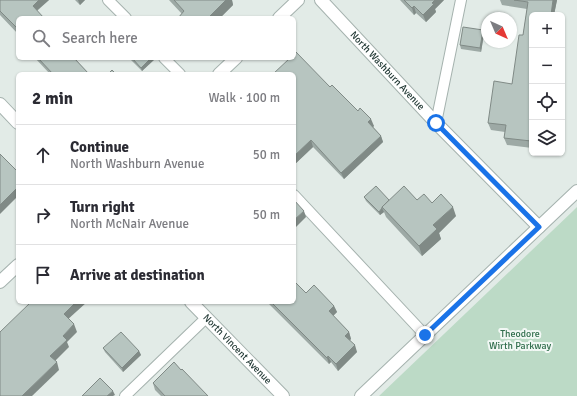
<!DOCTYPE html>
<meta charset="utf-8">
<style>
:root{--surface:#fff;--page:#f2f2f3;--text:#2b2b33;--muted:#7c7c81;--line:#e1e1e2}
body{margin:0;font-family:Signika,sans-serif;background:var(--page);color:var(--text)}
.controls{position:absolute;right:12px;top:12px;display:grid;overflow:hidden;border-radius:6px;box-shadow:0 1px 3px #0004}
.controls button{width:36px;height:36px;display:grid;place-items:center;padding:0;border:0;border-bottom:1px solid var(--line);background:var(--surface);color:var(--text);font:20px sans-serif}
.compass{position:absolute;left:481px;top:12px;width:36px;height:36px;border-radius:50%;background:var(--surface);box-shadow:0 1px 3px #0004;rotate:136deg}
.stop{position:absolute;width:12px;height:12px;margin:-9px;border:3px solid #1a73e8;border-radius:50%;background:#fff}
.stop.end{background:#1a73e8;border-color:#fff;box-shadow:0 1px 4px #0008}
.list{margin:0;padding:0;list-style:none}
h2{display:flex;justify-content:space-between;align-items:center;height:52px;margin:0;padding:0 16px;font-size:17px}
h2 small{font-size:13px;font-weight:400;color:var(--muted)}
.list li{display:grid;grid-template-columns:26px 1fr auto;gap:12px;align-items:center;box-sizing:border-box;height:60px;padding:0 16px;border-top:1px solid var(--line)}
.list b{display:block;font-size:15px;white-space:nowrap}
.list p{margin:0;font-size:13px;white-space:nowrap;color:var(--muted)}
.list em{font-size:13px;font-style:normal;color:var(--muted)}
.icon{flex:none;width:22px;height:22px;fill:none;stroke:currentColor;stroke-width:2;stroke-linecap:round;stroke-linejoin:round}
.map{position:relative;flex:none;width:577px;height:396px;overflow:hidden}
.search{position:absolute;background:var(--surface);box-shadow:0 1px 3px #0004;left:16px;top:16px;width:280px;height:44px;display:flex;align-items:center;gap:10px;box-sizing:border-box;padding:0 14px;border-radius:6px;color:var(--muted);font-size:15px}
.panel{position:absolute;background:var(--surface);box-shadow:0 1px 3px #0004;left:16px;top:72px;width:280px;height:232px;border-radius:6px}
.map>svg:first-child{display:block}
.green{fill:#bcdac6}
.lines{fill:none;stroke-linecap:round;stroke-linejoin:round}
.lane-casing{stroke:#a5b2ae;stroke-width:12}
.street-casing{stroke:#a5b2ae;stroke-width:14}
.lane{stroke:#fff;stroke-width:10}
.street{stroke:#fff;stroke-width:12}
.wall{fill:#9da9a5}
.shaded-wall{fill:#808a86}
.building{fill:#b7c5c0;stroke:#808a86}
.route{stroke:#1a73e8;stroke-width:5}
.labels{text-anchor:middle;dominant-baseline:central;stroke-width:4;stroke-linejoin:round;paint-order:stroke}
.street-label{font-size:10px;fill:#233a36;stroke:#f2f8f5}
.park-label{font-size:10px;fill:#316e4d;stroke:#f2f8f5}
</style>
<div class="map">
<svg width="577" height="396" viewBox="0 0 577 396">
<rect width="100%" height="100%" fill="#e2ebe7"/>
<path class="green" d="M577,207V396H379L573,211Z"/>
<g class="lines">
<g class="lane-casing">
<g id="lane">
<path d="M108,0L126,18"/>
<path d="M164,58L180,74"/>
<path d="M436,123L461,0"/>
<path d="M294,195L425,335"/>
<path d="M125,396L206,318"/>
</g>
</g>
<g class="street-casing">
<g id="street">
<path id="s1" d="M321,0L436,123L539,227"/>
<path d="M279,18L298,0"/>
<path d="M219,74L236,58"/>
<path d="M0,104L18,123"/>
<path d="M0,282L18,265"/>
<path id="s2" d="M191,302L283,396"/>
<path d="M361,396L577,191"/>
</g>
</g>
<use href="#lane" class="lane"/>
<use href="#street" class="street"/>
</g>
<g class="wall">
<path d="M0,0H49L37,11L18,18V34L0,15Z"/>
<path d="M75,0H85L80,5Z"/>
<path d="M169,0H232L233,5L220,18H178L182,14Z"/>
<path d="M400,0H444L435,9L436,12L426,22L416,13L414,15Z"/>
<path d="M500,0H557L554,15H532V148L507,145L504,138L505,132L491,130L488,123L512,84L523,35L527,9L502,5Z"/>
<path d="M483,30L484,34L481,52L461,49L460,45Z"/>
<path d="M35,58H74L89,74H50Z"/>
<path d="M129,58H156L142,71Z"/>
<path d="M330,87L358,111L374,126L373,127L381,136L383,142L344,179L313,147L294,165Z"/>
<path d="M364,197L389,200H417L432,203L456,216L439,233L441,239L422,256L386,217L384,212L380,215L366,201Z"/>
<path d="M306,293L334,306L337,312L333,316L349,332L351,339L350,340L357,352L338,371L331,362L329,364L267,302H294Z"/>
<path d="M103,348L139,351L141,355L123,372L105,352Z"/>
<path d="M153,383L208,396H161L155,390Z"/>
</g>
<g class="shaded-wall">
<path d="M39,0H49L35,12L33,6Z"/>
<path d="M78,0H85L80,5Z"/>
<path d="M226,0H232L233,5L220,18H208Z"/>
<path d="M435,0H444L435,9L436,12L426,22L423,15L432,3Z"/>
<path d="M553,0H557L554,15H551Z"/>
<path d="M414,6L416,13L414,15L412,8Z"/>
<path d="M483,30L484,34L481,52L480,48Z"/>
<path d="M151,58H156L142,71L141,68Z"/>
<path d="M371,119L374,126L371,129L368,122Z"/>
<path d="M532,133V145L531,141Z"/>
<path d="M381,136L383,142L344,179L341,173Z"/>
<path d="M311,140L313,147L294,165V156Z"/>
<path d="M18,187V196L0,214V205Z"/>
<path d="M453,207L456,216L439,233L441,239L422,256L419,246L433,225Z"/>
<path d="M382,208L384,212L380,215L379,212Z"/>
<path d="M304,211L306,217L294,229V220Z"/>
<path d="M76,302H87L66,321L64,314Z"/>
<path d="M334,306L337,312L331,318L329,311Z"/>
<path d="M74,324L77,332L67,342L69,347L53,363L50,356L63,336Z"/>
<path d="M349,332L351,339L348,342L345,336Z"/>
<path d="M355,345L357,352L338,371L336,364Z"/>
<path d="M139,351L141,355L123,372L122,368Z"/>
<path d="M328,356L331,362L329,364L327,358Z"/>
<path d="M57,362L59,370L32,396H22Z"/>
<path d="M113,391L115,395L113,396H107Z"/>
</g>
<g class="building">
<path d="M0,0H39L33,6L44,18H18V29L0,11Z"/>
<path d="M174,0H226L208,18H178L184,11Z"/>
<path d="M404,0H435L432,3L434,4L423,15L414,6L412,8Z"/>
<path d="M514,0H553L551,15H532V133L531,141L504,138L506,125L488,123L494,81L512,84L519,35H523L528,2Z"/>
<path d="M463,27L483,30L480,48L460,45Z"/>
<path d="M296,52L330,87L332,85L358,111L360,108L371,119L368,122L381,136L341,173L311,140L294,156V74H273L290,58H294V54Z"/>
<path d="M38,58H74L89,74H53Z"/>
<path d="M132,58H151L141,68Z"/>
<path d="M112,70L116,74H108Z"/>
<path d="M0,154L18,172V187L0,205Z"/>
<path d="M376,186L389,200L382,207V208L379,212L364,197Z"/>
<path d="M404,186L417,200L424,194L432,203L441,194L453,207L433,225L437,229L419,246L382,207Z"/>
<path d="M294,200L304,211L294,220Z"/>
<path d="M294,281L306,293L314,285L334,306L329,311L349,332L345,336L355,345L336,364L328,356L327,358L271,302H294Z"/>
<path d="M31,302H76L64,314L74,324L63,336L67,340L50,356L57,362L22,396H0V332Z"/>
<path d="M121,332L139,351L122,368L103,348Z"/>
<path d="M174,362L181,370L182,369L208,396H165L153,383Z"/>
<path d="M100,378L113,391L107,396H82Z"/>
</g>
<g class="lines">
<path class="route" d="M425,335L539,227L436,123"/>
</g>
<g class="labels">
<g class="street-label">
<text stroke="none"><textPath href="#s1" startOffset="97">North Washburn Avenue</textPath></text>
<text stroke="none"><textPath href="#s2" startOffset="66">North Vincent Avenue</textPath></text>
</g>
<g class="park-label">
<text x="520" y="334">Theodore<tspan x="520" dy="12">Wirth Parkway</tspan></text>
</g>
</g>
</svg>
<div class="controls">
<button>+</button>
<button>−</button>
<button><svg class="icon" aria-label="locate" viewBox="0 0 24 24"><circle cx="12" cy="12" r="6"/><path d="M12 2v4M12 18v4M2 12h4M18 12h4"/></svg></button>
<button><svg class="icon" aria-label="layers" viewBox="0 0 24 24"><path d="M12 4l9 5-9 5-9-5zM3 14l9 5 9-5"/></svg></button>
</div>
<svg class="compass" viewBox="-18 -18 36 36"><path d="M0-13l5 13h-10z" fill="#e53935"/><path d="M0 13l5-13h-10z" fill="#7c7c81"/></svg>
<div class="stop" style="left:436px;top:123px"></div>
<div class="stop end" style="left:425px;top:335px"></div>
<div class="search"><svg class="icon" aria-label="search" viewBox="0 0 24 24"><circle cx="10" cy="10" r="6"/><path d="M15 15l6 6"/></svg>Search here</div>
<section class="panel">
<h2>2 min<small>Walk · 100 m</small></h2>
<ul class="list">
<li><svg class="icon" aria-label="ahead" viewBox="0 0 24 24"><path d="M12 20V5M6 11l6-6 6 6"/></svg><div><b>Continue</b><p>North Washburn Avenue</p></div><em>50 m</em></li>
<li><svg class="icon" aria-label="right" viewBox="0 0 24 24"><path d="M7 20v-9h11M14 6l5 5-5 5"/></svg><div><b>Turn right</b><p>North McNair Avenue</p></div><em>50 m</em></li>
<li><svg class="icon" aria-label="arrive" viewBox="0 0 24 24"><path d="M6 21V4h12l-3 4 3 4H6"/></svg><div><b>Arrive at destination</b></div></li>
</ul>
</section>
</div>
